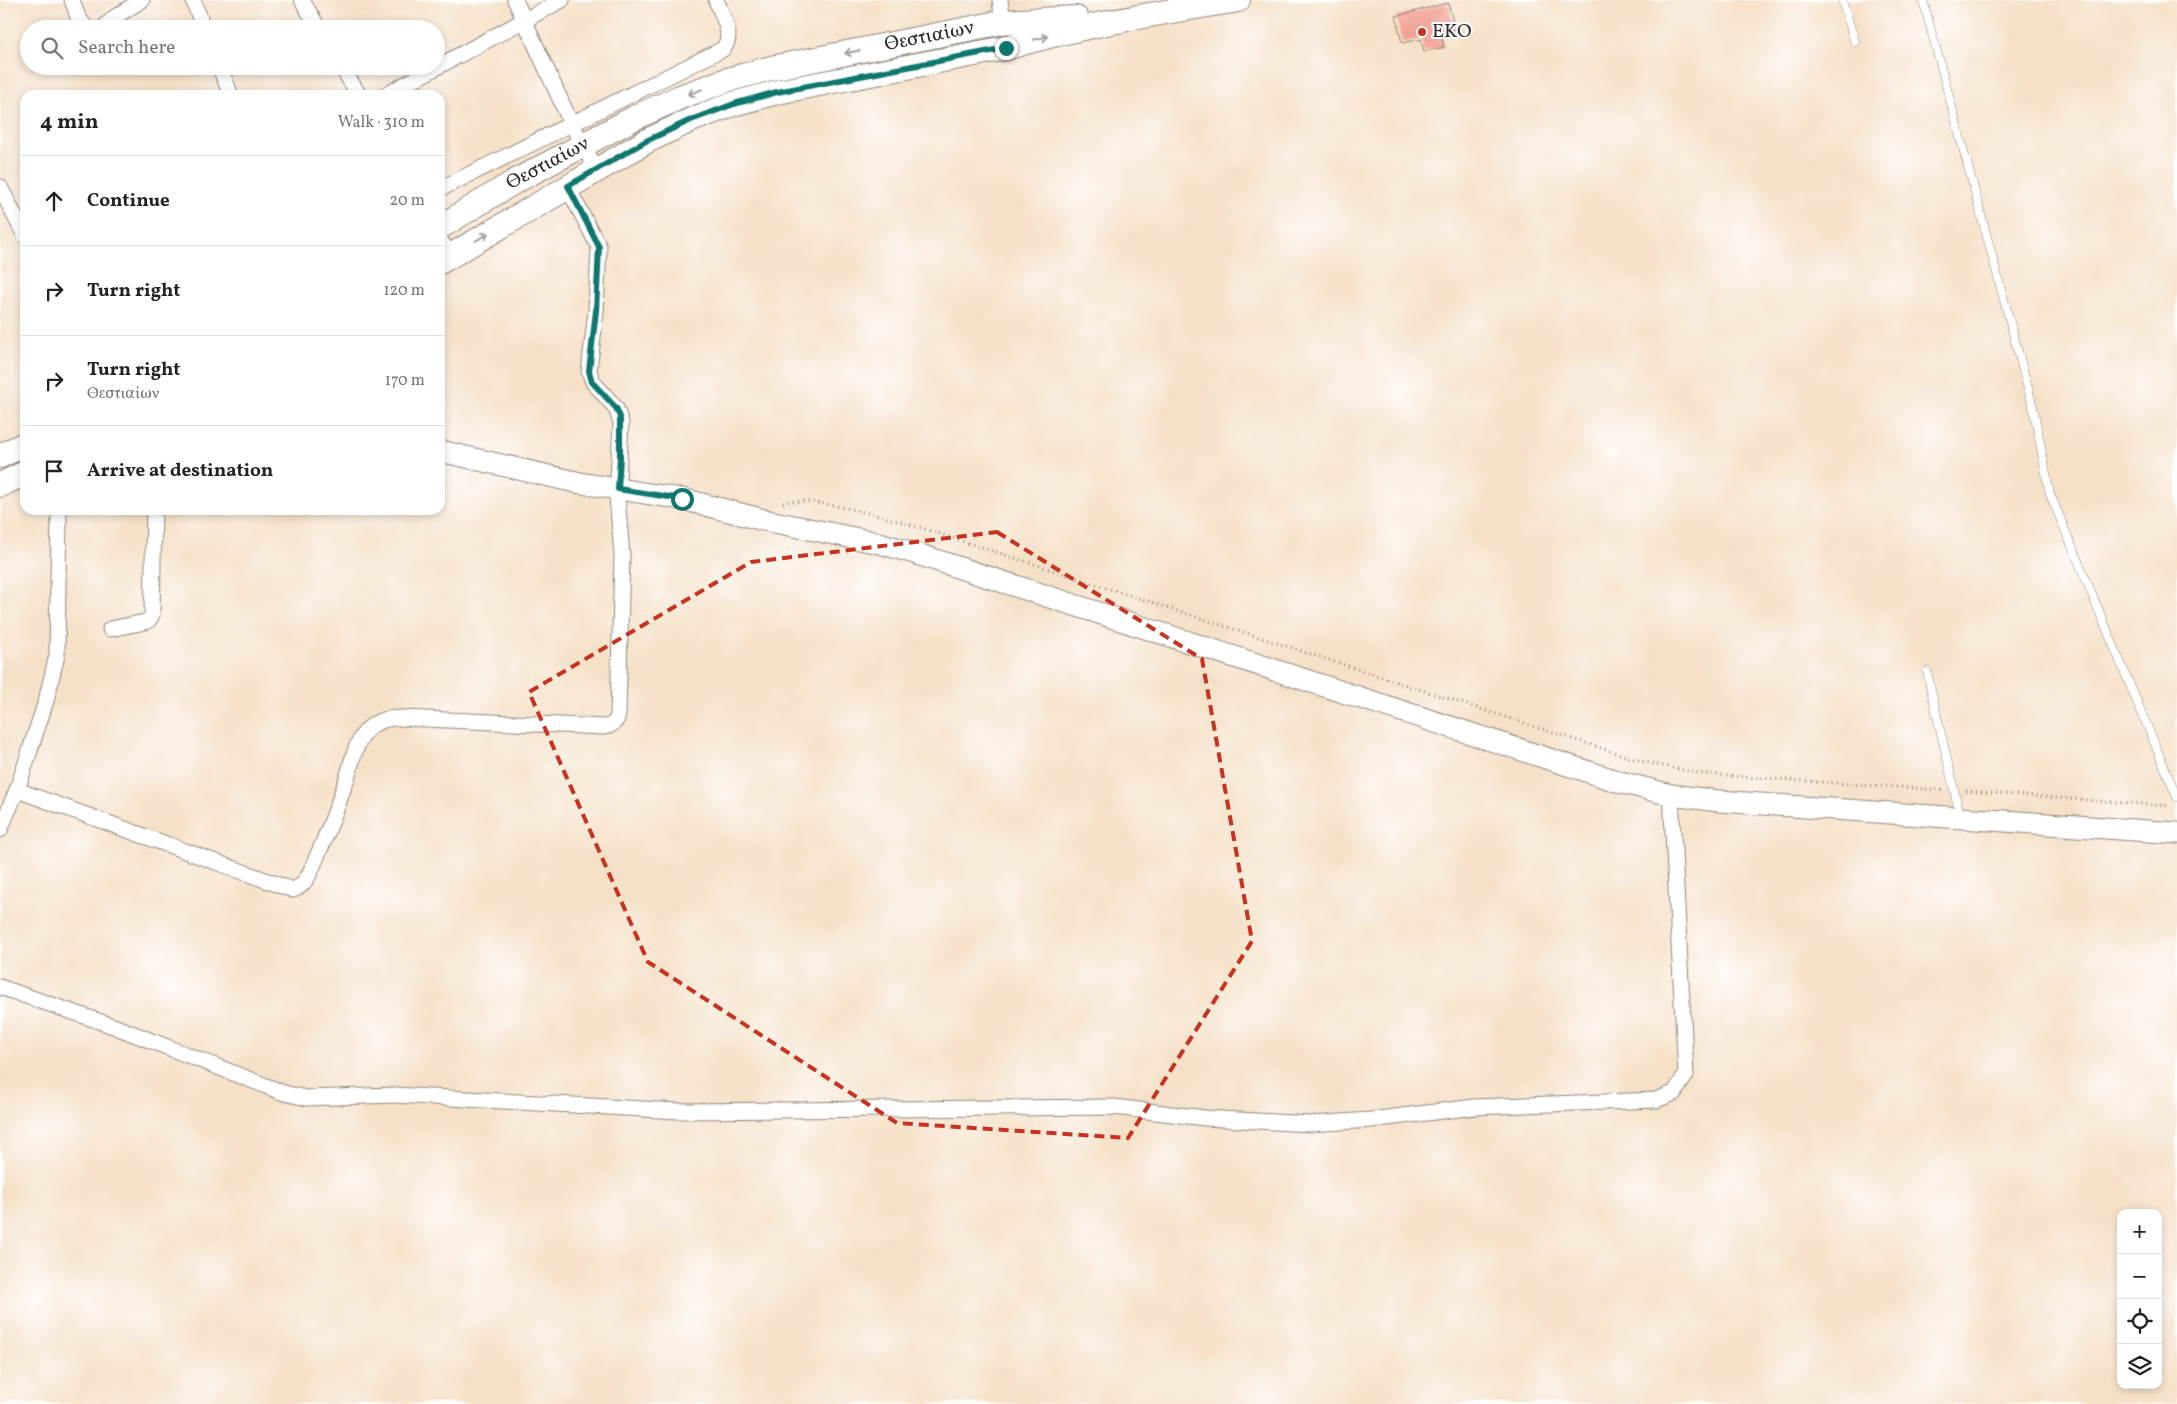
<!DOCTYPE html>
<meta charset="utf-8">
<style>
:root{--surface:#fff;--page:#f2f2f2;--text:#222;--muted:#767676;--line:#e0e0e0}
body{margin:0;font-family:Vollkorn,serif;background:var(--page);color:var(--text)}
.controls{position:absolute;right:15px;bottom:15px;display:grid;overflow:hidden;border-radius:10px;box-shadow:0 2px 8px #0003}
.controls button{width:45px;height:45px;display:grid;place-items:center;padding:0;border:0;border-bottom:1px solid var(--line);background:var(--surface);color:var(--text);font:25px sans-serif}
.stop{position:absolute;width:15px;height:15px;margin:-11px;border:4px solid #0f766e;border-radius:50%;background:#fff}
.stop.end{background:#0f766e;border-color:#fff;box-shadow:0 1px 5px #0008}
.list{margin:0;padding:0;list-style:none}
h2{display:flex;justify-content:space-between;align-items:center;height:65px;margin:0;padding:0 20px;font-size:21px}
h2 small{font-size:16px;font-weight:400;color:var(--muted)}
.list li{display:grid;grid-template-columns:32px 1fr auto;gap:15px;align-items:center;box-sizing:border-box;height:90px;padding:0 20px;border-top:1px solid var(--line)}
.list b{display:block;font-size:19px;white-space:nowrap}
.list p{margin:0;font-size:16px;white-space:nowrap;color:var(--muted)}
.list em{font-size:16px;font-style:normal;color:var(--muted)}
.icon{flex:none;width:28px;height:28px;fill:none;stroke:currentColor;stroke-width:2;stroke-linecap:round;stroke-linejoin:round}
.map{position:relative;flex:none;width:2177px;height:1404px;overflow:hidden}
.search{position:absolute;background:var(--surface);box-shadow:0 2px 8px #0003;left:20px;top:20px;width:425px;height:55px;display:flex;align-items:center;gap:12px;box-sizing:border-box;padding:0 18px;border-radius:28px;color:var(--muted);font-size:19px}
.panel{position:absolute;background:var(--surface);box-shadow:0 2px 8px #0003;left:20px;top:90px;width:425px;height:425px;border-radius:15px}
.map>svg:first-child{display:block}
.building{fill:#f2a396}
.lines{fill:none;stroke-linecap:round;stroke-linejoin:round}
.lane-casing{stroke:#90867a;stroke-width:9}
.street-casing{stroke:#90867a;stroke-width:17}
.secondary-casing{stroke:#90867a;stroke-width:23}
.primary-casing{stroke:#90867a;stroke-width:26}
.path{stroke:#90867a;stroke-width:3;stroke-dasharray:1 4;stroke-linecap:butt}
.lane{stroke:#fff;stroke-width:8}
.street{stroke:#fff;stroke-width:15}
.secondary{stroke:#fff;stroke-width:21}
.primary{stroke:#fff;stroke-width:24}
.oneway{stroke:#a0a0a0}
.route{stroke:#0f766e;stroke-width:6}
.marked{fill:none;stroke:#c8321e;stroke-width:4;stroke-dasharray:10 6;stroke-linejoin:round}
.poi-dot{fill:#c8321e;stroke:#fff;stroke-width:2}
.labels{text-anchor:middle;dominant-baseline:central;stroke-width:4;stroke-linejoin:round;paint-order:stroke}
.poi-label{font-size:20px;fill:#2b2b2b;stroke:#fff;text-anchor:start}
.street-label{font-size:20px;fill:#2b2b2b;stroke:#fff}
</style>
<div class="map">
<svg width="2177" height="1404" viewBox="0 0 2177 1404">
<rect width="100%" height="100%" fill="#fff"/>
<filter id="ink" filterUnits="userSpaceOnUse"><feTurbulence type="fractalNoise" baseFrequency=".02" numOctaves="2"/><feDisplacementMap in="SourceGraphic" scale="10" xChannelSelector="R" yChannelSelector="G"/><feConvolveMatrix kernelMatrix="1 2 1 2 8 2 1 2 1" color-interpolation-filters="sRGB"/></filter>
<filter id="wash" filterUnits="userSpaceOnUse"><feTurbulence type="fractalNoise" baseFrequency=".0096" numOctaves="4" result="noise"/><feDisplacementMap in="SourceGraphic" scale="20" xChannelSelector="R" yChannelSelector="G"/><feGaussianBlur stdDeviation="1.12" result="paint"/><feColorMatrix in="noise" values="0 0 0 0 0 0 0 0 0 0 0 0 0 0 0 0 0 1.4 0 .05"/><feComposite in="paint" operator="in"/></filter>
<g filter="url(#wash)">
<rect width="100%" height="100%" fill="#f6e1c8"/>
<g id="blocks">
<path class="building" d="M1448,3L1455,29L1441,32L1444,47L1424,52L1421,39L1402,43L1396,16Z"/>
</g>
</g>
<g filter="url(#ink)">
<use href="#blocks" fill-opacity="0" stroke="#90867a" stroke-width="1"/>
<g class="lines">
<g class="lane-casing">
<g id="lane">
<path d="M1842,0L1855,42"/>
<path d="M1923,0L2033,407L2050,494L2177,797"/>
<path d="M1927,672L1960,816"/>
</g>
</g>
<g class="street-casing">
<g id="street">
<path d="M72,0L78,17L87,29"/>
<path d="M193,0L204,29"/>
<path d="M302,0L319,29"/>
<path d="M515,0L571,123L596,169"/>
<path d="M1000,0L1003,22"/>
<path d="M102,29L115,17L142,0"/>
<path d="M219,66L231,95"/>
<path d="M341,66L359,95"/>
<path d="M385,95L562,0"/>
<path d="M0,187L25,236"/>
<path d="M440,189L723,49C735,35 722,15 716,0"/>
<path d="M440,240L451,256"/>
<path d="M110,629L145,622L149,620L152,615L154,510"/>
<path d="M17,790L293,890C306,885 310,873 315,861C327,835 337,808 346,781C352,764 354,745 366,731C376,720 388,718 401,718L604,727C611,726 616,723 618,715L622,555L617,497L621,423L616,408L593,382L589,371L596,311L599,247L567,186"/>
<path d="M0,830L17,790L46,701L57,655L59,510"/>
<path d="M0,987L116,1027L284,1093L306,1098L395,1095L678,1111L1114,1107L1205,1118L1310,1124L1371,1120L1474,1107L1656,1100L1674,1093L1686,1075L1671,795"/>
</g>
</g>
<g class="secondary-casing">
<path id="secondary" d="M440,451L580,483L682,499L764,520L879,543L914,553L1620,782L1671,795L1719,801L2177,833"/>
</g>
<g class="primary-casing">
<g id="primary">
<path id="s1" d="M440,227L514,182L634,118L680,97L727,80L771,68L1003,22L1076,18"/>
<path d="M440,262L647,141L691,120L733,104L777,92L1006,48C1081,25 1160,13 1238,0"/>
<path d="M0,456L25,444"/>
<path d="M0,485L25,473"/>
</g>
</g>
<g class="path">
<path d="M783,503C806,494 895,520 922,528L1644,762L1698,773L1729,776L1942,790"/>
<path d="M1966,791L2169,806"/>
</g>
<use href="#lane" class="lane"/>
<use href="#street" class="street"/>
<use href="#secondary" class="secondary"/>
<use href="#primary" class="primary"/>
</g>
<defs><path id="oneway-shaft" d="M-6 0H5M1.5-3L5.5 0L1.5 3" fill="none" stroke-width="1.6" stroke-linecap="round" stroke-linejoin="round" transform="scale(1.25)"/></defs>
<g class="oneway">
<use href="#oneway-shaft" transform="translate(1041 38) rotate(-13)"/>
<use href="#oneway-shaft" transform="translate(852 52) rotate(169)"/>
<use href="#oneway-shaft" transform="translate(695 92) rotate(159)"/>
<use href="#oneway-shaft" transform="translate(482 237) rotate(-31)"/>
</g>
</g>
<g class="lines" filter="url(#ink)">
<path class="route" d="M682,499L618,489L620,457V417L616,408L592,382L589,371L596,311L599,247L568,186L646,141L691,120L734,104L777,92L1006,48"/>
</g>
<path class="marked" d="M997,532L1202,659L1252,941L1128,1138L897,1123L648,962L529,692L751,562Z"/>
<circle class="poi-dot" cx="1422" cy="32" r="5"/>
<g class="labels">
<g class="poi-label">
<text x="1432" y="32">EKO</text>
</g>
<g class="street-label">
<text stroke="none"><textPath href="#s1" startOffset="530">Θεστιαίων</textPath></text>
<text stroke="none"><textPath href="#s1" startOffset="125">Θεστιαίων</textPath></text>
</g>
</g>
</svg>
<div class="controls">
<button>+</button>
<button>−</button>
<button><svg class="icon" aria-label="locate" viewBox="0 0 24 24"><circle cx="12" cy="12" r="6"/><path d="M12 2v4M12 18v4M2 12h4M18 12h4"/></svg></button>
<button><svg class="icon" aria-label="layers" viewBox="0 0 24 24"><path d="M12 4l9 5-9 5-9-5zM3 14l9 5 9-5"/></svg></button>
</div>
<div class="stop" style="left:682px;top:499px"></div>
<div class="stop end" style="left:1006px;top:48px"></div>
<div class="search"><svg class="icon" aria-label="search" viewBox="0 0 24 24"><circle cx="10" cy="10" r="6"/><path d="M15 15l6 6"/></svg>Search here</div>
<section class="panel">
<h2>4 min<small>Walk · 310 m</small></h2>
<ul class="list">
<li><svg class="icon" aria-label="ahead" viewBox="0 0 24 24"><path d="M12 20V5M6 11l6-6 6 6"/></svg><div><b>Continue</b></div><em>20 m</em></li>
<li><svg class="icon" aria-label="right" viewBox="0 0 24 24"><path d="M7 20v-9h11M14 6l5 5-5 5"/></svg><div><b>Turn right</b></div><em>120 m</em></li>
<li><svg class="icon" aria-label="right" viewBox="0 0 24 24"><path d="M7 20v-9h11M14 6l5 5-5 5"/></svg><div><b>Turn right</b><p>Θεστιαίων</p></div><em>170 m</em></li>
<li><svg class="icon" aria-label="arrive" viewBox="0 0 24 24"><path d="M6 21V4h12l-3 4 3 4H6"/></svg><div><b>Arrive at destination</b></div></li>
</ul>
</section>
</div>
